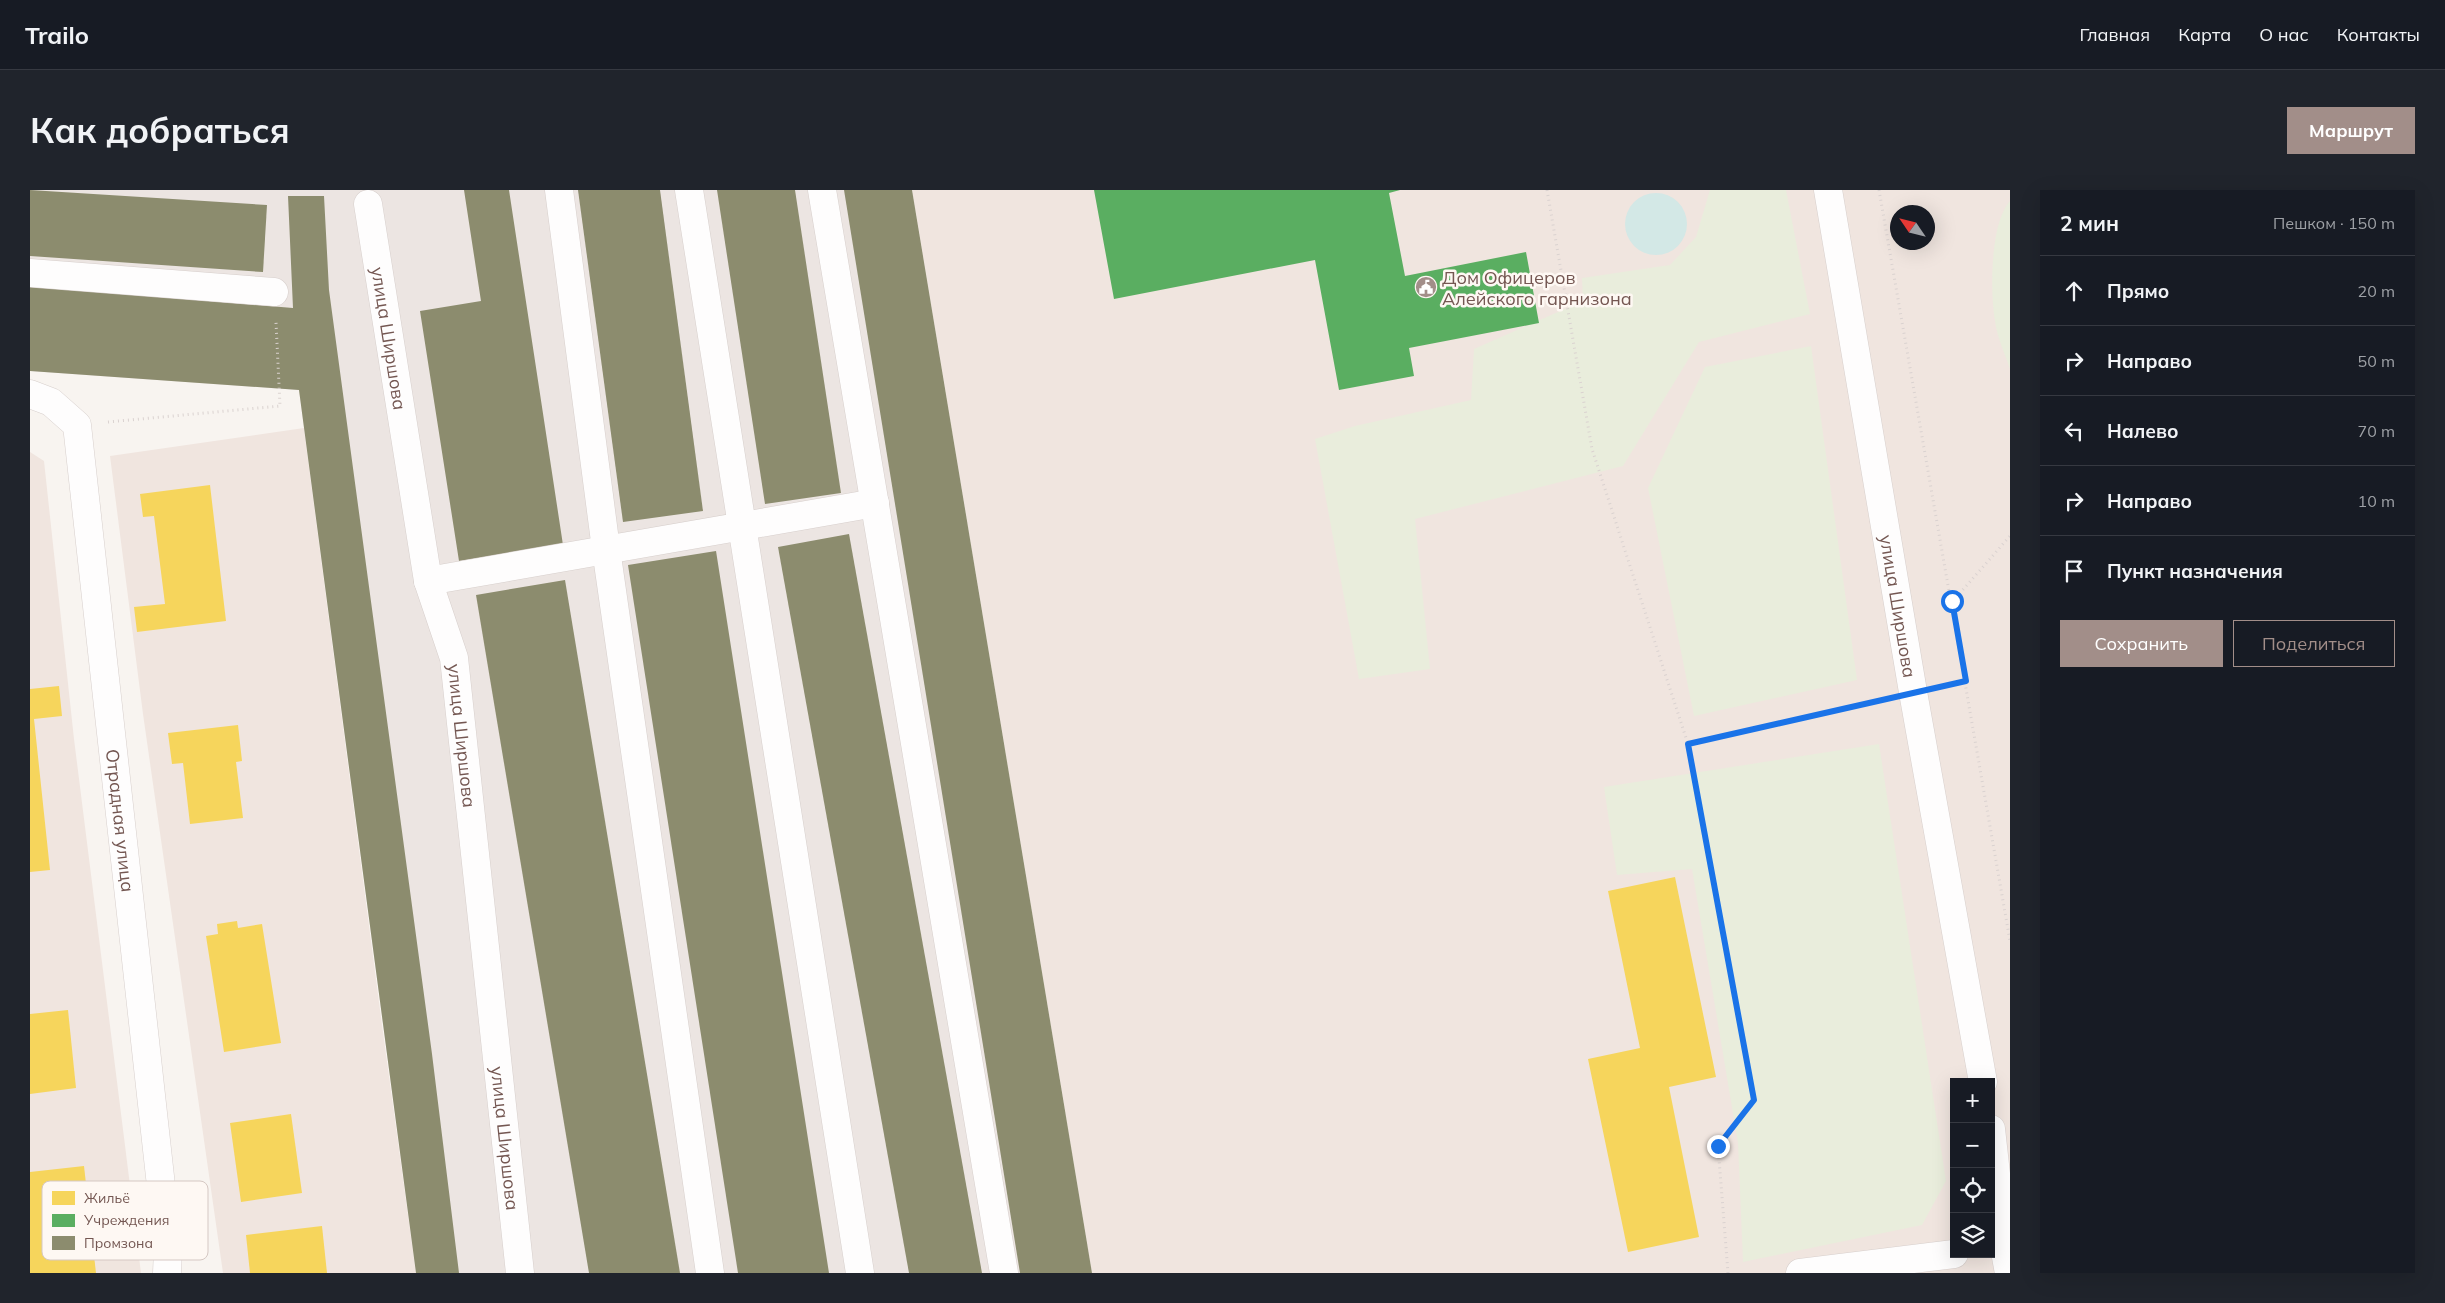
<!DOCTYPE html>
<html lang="ru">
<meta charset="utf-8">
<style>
:root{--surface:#171b24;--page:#20242c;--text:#f1f3f6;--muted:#9ea1a6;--line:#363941;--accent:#a28e89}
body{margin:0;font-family:Mulish,sans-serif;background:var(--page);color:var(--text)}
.controls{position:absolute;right:15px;bottom:15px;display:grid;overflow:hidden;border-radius:0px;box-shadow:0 5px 20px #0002}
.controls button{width:45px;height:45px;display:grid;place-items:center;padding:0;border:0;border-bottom:1px solid var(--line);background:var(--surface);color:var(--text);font:25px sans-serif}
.compass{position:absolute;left:1860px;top:15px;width:45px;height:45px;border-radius:50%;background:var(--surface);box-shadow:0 5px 20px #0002;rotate:305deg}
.stop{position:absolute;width:15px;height:15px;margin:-11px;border:4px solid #1a73e8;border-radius:50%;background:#fff}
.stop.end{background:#1a73e8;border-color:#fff;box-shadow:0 1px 5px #0008}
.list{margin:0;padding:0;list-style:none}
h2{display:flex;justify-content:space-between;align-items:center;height:65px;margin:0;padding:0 20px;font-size:21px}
h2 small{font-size:16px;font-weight:400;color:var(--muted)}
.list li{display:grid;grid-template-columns:32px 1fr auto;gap:15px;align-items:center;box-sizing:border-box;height:70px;padding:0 20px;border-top:1px solid var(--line)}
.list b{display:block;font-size:19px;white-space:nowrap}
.list em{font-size:16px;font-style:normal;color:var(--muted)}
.actions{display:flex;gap:10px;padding:15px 20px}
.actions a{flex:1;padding:11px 0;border:1px solid var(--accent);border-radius:0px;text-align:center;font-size:18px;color:var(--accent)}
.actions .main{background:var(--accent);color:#fff}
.icon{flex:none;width:28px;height:28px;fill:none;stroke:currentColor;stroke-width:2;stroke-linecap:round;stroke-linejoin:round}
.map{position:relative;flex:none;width:1980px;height:1083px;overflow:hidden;border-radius:0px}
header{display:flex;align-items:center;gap:30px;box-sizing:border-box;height:70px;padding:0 25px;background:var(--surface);border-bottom:1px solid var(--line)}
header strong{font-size:24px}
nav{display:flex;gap:28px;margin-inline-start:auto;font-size:18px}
.intro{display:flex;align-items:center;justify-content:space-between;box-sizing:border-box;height:120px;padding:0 30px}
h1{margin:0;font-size:35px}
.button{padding:12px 22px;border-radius:0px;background:var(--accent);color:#fff;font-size:18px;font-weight:700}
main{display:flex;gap:30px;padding:0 30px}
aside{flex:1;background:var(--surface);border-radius:0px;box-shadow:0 5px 20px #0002}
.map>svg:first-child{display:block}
.residential{fill:#f0e5df;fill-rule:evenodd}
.industrial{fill:#ece5e2}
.green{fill:#e9eddc}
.water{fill:#d3e8e6}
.homes{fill:#f6d55c}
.public{fill:#5aae61}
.industry{fill:#8c8c6e}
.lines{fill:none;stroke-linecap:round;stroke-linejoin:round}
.minor-casing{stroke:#d7cfcc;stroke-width:29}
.path{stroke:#dad2d0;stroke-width:3;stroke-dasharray:1 4;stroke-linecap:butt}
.minor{stroke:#fefdfd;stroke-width:28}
.route{stroke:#1a73e8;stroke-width:6}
.labels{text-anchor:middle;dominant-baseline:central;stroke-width:5;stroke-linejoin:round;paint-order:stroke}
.poi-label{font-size:18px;fill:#745752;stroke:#fef8f3;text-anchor:start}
.street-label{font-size:18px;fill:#745752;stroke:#fef8f3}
.key{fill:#fef8f3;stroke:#d5c8c3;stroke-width:1}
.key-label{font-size:14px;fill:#745752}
</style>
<header>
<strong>Trailo</strong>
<nav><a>Главная</a><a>Карта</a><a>О нас</a><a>Контакты</a></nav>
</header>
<div class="intro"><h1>Как добраться</h1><a class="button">Маршрут</a></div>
<main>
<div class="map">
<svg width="1980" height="1083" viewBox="0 0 1980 1083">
<rect width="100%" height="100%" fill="#f8f4f0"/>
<g class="residential">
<path d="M882,0H1980V1083H1062ZM1868,22H1898V52H1868ZM1924,892H1961V1064H1924Z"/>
<path d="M274,238L352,835L386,1083H193L113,524L80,266Z"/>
<path d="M0,262L14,271L44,549L111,1083H0Z"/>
</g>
<path class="industrial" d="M0,0H882L984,621L1050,1083H386L269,200L0,181Z"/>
<g class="green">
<path d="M1680,0H1756L1780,124L1669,152L1593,276L1385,329L1400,479L1329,489L1285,249L1325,236L1441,210L1444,159L1553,111L1552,88L1640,75L1666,47Z"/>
<path d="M1980,11V179C1975,164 1967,147 1965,131C1960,102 1960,33 1980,11Z"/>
<path d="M1781,156L1827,490L1664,526L1618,298L1675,177Z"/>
<path d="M1849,554L1916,991L1892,1035L1713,1072L1708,953L1662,679L1587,685L1574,597Z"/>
</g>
<circle class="water" cx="1626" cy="34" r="31"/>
<g class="homes">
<path d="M180,295L196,431L107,442L104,417L135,414L124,326L113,327L110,304Z"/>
<path d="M29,496L32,526L4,529L20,680L0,682V499Z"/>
<path d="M208,535L212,571L206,572L213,628L160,634L153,573L142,574L138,543Z"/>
<path d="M1645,687L1686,887L1639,897L1669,1047L1598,1062L1558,869L1610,858L1578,701Z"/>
<path d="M207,731L208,738L232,734L251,853L194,862L176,746L188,744L187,734Z"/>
<path d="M38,820L46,898L0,904V824Z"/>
<path d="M261,924L272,1003L211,1012L200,933Z"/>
<path d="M54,976L66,1083H0V982Z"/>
<path d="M292,1036L297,1083H220L216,1045Z"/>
</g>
<path class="public" d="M1064,0H1370L1359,3L1375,86L1496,62L1509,133L1379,158L1384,186L1309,200L1285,70L1084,109Z"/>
<g class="industry">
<path d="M0,0L237,15L233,82L0,66Z"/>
<path d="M434,0H479L533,355L429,371L390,121L451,111Z"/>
<path d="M548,0H630L673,321L593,332Z"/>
<path d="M687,0H765L811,303L735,314Z"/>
<path d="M814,0H882L1062,1083H990Z"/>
<path d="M258,6H294L299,100L402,864L429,1083H386L269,200L0,181V96L263,118Z"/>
<path d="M819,344L952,1083H879L748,357Z"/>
<path d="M686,361L799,1083H708L598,375Z"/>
<path d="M535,390L650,1083H559L446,405Z"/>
</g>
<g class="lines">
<g class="minor-casing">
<g id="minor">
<path d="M529,0L576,359L680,1083"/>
<path d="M659,0L830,1083"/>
<path d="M792,0L974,1083"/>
<path id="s1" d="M1798,0L1883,502L1953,892"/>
<path id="s2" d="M338,14L398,391L424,468L490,1083"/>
<path d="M0,83L244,102"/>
<path id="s3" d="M0,204L21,212L47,235L138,1059L137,1083"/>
<path d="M398,391L845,313"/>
<path d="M1961,939L1974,1056L1979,1083"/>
<path d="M1770,1083L1924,1064"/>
</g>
</g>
<g class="path">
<path d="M1517,0L1562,259L1658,554"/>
<path d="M1849,0L1980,751"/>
<path d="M78,232L250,216L246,132"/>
<path d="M1923,411L1980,346"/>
<path d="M1915,495L1936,491"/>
<path d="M1698,1083L1688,956L1724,910L1658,554L1853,509"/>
</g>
<use href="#minor" class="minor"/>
</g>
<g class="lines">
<path class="route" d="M1688,956L1724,910L1658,554L1936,491L1922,411"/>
</g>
<defs>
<g id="civic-disc" transform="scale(1.125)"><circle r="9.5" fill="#a28e89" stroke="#fef8f3"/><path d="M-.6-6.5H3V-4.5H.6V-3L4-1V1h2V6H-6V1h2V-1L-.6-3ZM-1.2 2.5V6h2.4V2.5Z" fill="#fff"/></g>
</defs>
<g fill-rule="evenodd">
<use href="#civic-disc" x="1396" y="97"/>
</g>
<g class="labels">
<g class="poi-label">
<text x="1412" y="87">Дом Офицеров<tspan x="1412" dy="21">Алейского гарнизона</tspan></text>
</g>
<g class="street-label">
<text stroke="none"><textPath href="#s2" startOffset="136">улица Ширшова</textPath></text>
<text stroke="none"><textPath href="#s1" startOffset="422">улица Ширшова</textPath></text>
<text stroke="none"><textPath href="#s2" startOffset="541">улица Ширшова</textPath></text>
<text stroke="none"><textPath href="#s3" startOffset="455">Отрадная улица</textPath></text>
<text stroke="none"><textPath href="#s2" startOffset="946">улица Ширшова</textPath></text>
</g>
</g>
<rect x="12" y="991" width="166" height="79" rx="8" class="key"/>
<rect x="22" y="1001" width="23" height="14" fill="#f6d55c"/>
<rect x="22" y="1024" width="23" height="13" fill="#5aae61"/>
<rect x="22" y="1046" width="23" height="14" fill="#8c8c6e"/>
<g class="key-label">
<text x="54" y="1013">Жильё</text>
<text x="54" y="1035">Учреждения</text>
<text x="54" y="1058">Промзона</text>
</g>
</svg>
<div class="controls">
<button>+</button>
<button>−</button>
<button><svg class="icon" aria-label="locate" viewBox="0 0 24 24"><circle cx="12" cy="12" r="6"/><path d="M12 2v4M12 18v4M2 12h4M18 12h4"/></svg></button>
<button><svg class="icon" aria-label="layers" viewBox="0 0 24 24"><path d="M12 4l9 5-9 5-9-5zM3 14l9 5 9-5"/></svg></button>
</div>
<svg class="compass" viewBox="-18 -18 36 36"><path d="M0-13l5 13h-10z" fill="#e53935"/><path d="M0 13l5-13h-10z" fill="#9ea1a6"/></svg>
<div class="stop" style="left:1922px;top:411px"></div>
<div class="stop end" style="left:1688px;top:956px"></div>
</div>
<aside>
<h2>2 мин<small>Пешком · 150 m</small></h2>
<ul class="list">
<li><svg class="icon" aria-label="ahead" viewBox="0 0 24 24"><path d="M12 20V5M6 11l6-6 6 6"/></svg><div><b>Прямо</b></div><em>20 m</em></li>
<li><svg class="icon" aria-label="right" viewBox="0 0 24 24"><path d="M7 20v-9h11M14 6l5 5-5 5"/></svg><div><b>Направо</b></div><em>50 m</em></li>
<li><svg class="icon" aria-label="left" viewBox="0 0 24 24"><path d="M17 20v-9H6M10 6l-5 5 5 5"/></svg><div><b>Налево</b></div><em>70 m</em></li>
<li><svg class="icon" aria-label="right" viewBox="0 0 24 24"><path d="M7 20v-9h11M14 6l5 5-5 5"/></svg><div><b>Направо</b></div><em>10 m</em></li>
<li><svg class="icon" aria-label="arrive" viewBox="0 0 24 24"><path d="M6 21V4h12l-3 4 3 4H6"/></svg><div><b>Пункт назначения</b></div></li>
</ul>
<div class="actions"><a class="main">Сохранить</a><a>Поделиться</a></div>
</aside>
</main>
